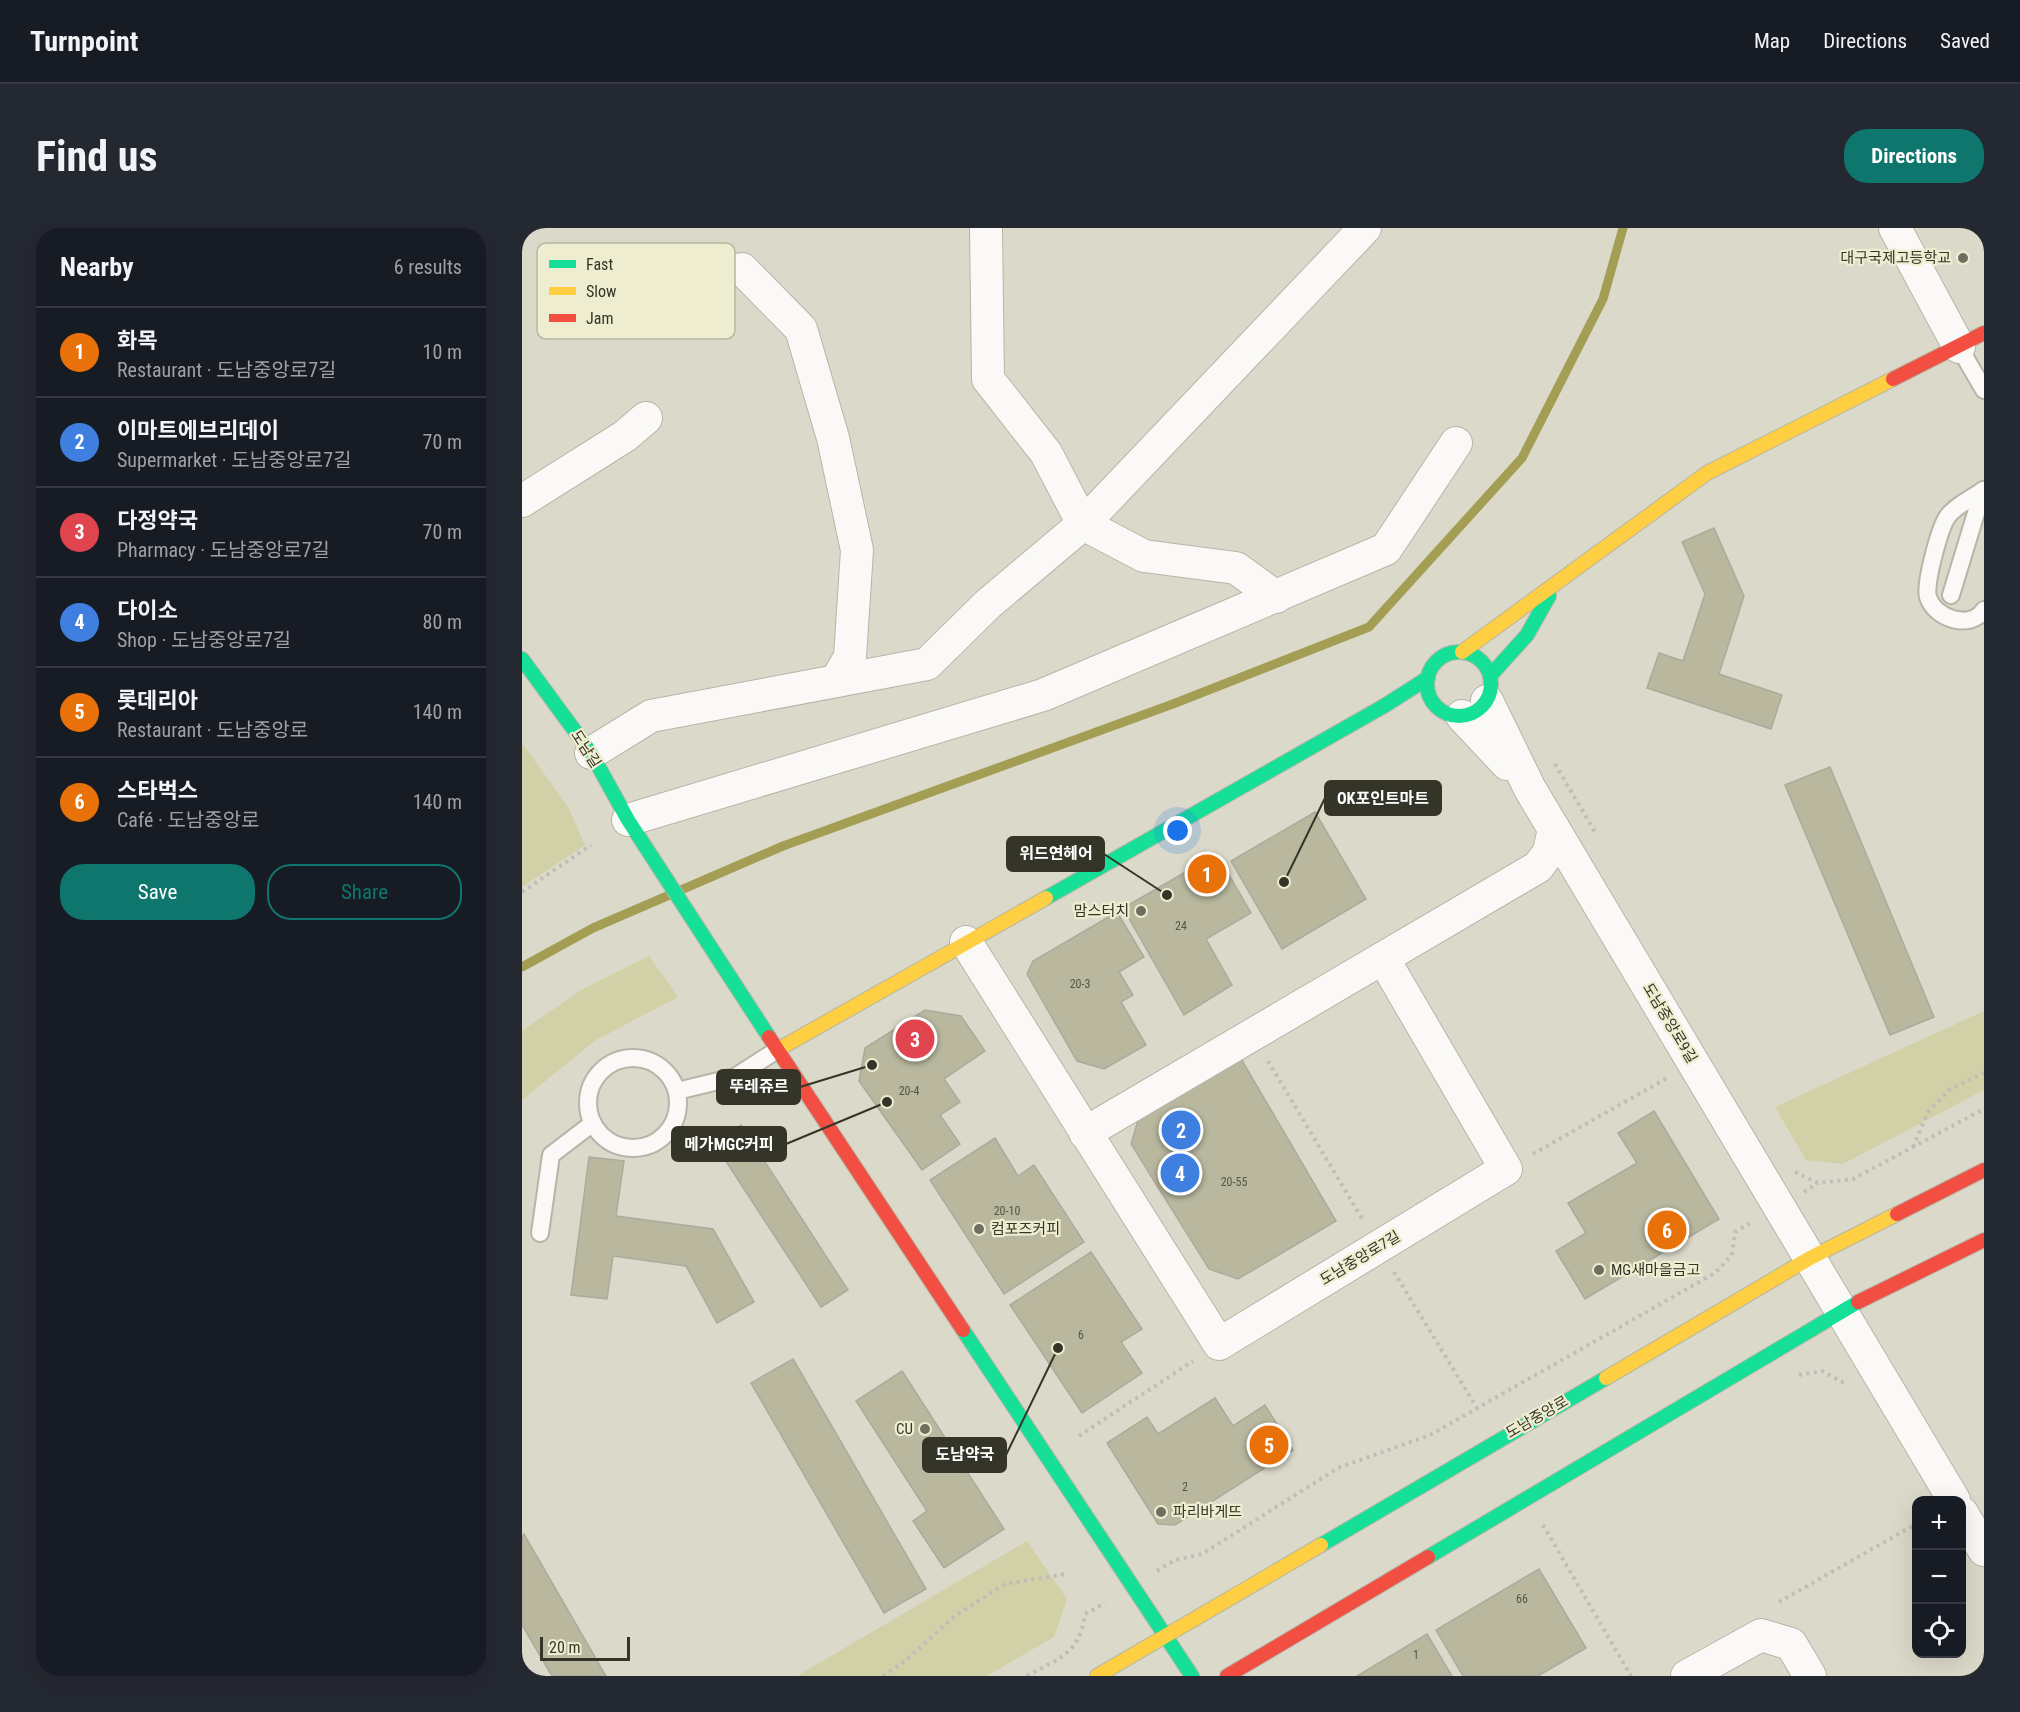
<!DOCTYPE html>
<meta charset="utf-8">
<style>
:root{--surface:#171b24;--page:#242831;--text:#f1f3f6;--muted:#9ea1a6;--line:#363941;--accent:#0f766e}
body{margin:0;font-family:"Roboto Condensed","Noto Sans KR",sans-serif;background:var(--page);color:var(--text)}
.controls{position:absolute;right:18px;bottom:18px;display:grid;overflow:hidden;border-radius:12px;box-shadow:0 6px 24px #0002}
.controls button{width:54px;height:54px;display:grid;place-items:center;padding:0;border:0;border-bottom:2px solid var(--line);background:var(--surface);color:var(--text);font:30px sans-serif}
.scale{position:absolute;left:18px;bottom:15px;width:90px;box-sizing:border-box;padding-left:6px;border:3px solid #353429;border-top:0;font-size:16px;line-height:21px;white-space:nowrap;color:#353429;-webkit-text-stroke:4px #efedd0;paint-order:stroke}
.you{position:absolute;left:656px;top:603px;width:21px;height:21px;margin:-15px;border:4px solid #fff;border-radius:50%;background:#1a73e8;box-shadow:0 0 0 9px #1a73e833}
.badge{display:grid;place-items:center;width:39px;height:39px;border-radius:50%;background:var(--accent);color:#fff;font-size:20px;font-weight:700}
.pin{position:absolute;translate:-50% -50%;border:3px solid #fff;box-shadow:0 2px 6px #0006}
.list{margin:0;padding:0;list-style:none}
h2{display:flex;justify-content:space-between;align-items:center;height:78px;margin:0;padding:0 24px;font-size:26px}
h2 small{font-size:20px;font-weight:400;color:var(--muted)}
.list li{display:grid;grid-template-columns:39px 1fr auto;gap:18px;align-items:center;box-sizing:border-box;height:90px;padding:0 24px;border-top:2px solid var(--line)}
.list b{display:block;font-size:22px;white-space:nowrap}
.list p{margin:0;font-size:20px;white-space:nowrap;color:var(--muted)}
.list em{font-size:20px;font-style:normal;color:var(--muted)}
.actions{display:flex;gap:12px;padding:18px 24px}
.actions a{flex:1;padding:14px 0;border:2px solid var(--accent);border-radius:24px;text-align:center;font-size:21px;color:var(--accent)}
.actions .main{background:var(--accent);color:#fff}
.icon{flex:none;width:33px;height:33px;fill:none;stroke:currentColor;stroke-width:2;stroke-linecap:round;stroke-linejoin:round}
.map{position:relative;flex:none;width:1462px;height:1448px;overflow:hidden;border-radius:24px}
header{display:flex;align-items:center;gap:36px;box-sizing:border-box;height:84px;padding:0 30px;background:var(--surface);border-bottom:2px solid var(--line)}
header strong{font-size:28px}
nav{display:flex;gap:33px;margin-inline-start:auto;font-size:21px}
.intro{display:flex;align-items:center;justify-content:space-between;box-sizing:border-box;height:144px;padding:0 36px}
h1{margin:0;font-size:42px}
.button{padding:15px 27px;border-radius:24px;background:var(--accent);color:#fff;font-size:21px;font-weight:700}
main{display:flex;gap:36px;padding:0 36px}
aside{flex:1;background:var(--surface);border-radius:24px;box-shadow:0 6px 24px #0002}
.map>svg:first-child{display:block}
.green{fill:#d2d0a7}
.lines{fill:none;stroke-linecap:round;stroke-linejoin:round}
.stream{stroke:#a49e54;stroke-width:9}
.building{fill:#b9b89f;stroke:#abaa9d;stroke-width:1.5}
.lane-casing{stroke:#b6b5a8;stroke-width:20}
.street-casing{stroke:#b6b5a8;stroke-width:34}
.fast-casing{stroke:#b6b5a8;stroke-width:16}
.slow-casing{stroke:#b6b5a8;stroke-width:16}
.jam-casing{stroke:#b6b5a8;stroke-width:16}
.path{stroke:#bebeb9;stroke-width:4;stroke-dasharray:3 4.5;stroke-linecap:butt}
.lane{stroke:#faf9f7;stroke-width:16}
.street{stroke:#faf9f7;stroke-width:32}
.fast{stroke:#16e098;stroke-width:14}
.slow{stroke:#ffcf43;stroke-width:14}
.jam{stroke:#f24e42;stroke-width:14}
.poi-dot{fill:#6f6e61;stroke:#efedd0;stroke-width:2}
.labels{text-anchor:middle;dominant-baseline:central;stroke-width:4.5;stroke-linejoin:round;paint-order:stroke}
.number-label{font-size:12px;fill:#565546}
.poi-label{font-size:15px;fill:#353429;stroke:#efedd0;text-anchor:end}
.street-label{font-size:15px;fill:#353429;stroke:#efedd0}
.key{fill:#efedd0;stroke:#b7b69e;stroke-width:1.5}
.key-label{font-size:16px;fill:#353429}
.leader{fill:none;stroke:#353429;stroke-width:2}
.callout-dot{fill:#353429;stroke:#efedd0;stroke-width:2}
.callout{fill:#353429;stroke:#353429;stroke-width:2}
.callout-label{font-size:16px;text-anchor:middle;font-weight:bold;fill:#fff}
</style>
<header>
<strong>Turnpoint</strong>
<nav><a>Map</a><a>Directions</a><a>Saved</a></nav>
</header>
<div class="intro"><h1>Find us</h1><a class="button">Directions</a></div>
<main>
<aside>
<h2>Nearby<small>6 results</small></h2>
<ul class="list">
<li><span class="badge" style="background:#e8710a">1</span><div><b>화목</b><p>Restaurant · 도남중앙로7길</p></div><em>10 m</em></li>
<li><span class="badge" style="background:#3f7fe0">2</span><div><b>이마트에브리데이</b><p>Supermarket · 도남중앙로7길</p></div><em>70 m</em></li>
<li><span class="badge" style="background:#e0444e">3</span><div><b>다정약국</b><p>Pharmacy · 도남중앙로7길</p></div><em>70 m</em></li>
<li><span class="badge" style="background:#3f7fe0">4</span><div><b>다이소</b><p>Shop · 도남중앙로7길</p></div><em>80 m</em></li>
<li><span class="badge" style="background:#e8710a">5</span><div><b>롯데리아</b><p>Restaurant · 도남중앙로</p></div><em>140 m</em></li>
<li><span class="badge" style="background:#e8710a">6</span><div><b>스타벅스</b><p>Café · 도남중앙로</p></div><em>140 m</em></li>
</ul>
<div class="actions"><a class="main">Save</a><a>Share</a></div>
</aside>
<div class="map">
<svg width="1462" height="1448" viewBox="0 0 1462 1448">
<rect width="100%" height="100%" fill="#dbdaca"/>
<g class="green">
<path d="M0,515L46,579L63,617L0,659Z"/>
<path d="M127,728L156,769L74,812L0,872V803L59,762Z"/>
<path d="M1462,783V862L1321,936L1284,932L1253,879Z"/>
<path d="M505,1313L545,1371L532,1409L465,1448H275Z"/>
</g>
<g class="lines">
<path class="stream" d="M0,739L71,700L261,618L651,476L847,399L1000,230L1081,71L1101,0"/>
</g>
<g class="building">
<path d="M1192,300L1222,368L1197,446L1260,467L1249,501L1125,460L1137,425L1161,433L1183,366L1160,314Z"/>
<path d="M1308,539L1412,789L1368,807L1263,557Z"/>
<path d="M793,584L844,671L760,721L709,633Z"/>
<path d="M695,626L729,685L684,711L710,757L662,787L601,680Z"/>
<path d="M595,684L622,729L597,744L611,767L599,774L624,817L582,841L555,833L505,746L511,733Z"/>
<path d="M403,782L439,788L463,823L422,851L438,874L418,887L438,916L400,942L337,853L343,820Z"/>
<path d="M718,829L814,993L716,1051L687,1041L609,916L617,889Z"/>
<path d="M1132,883L1197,991L1063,1071L1034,1023L1064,1005L1046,975L1115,935L1096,905Z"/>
<path d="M219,897L326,1062L299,1079L192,915Z"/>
<path d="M473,910L496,948L512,937L562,1014L482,1066L408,952Z"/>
<path d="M67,929L102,933L94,988L191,1001L232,1074L195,1095L164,1038L91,1028L85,1071L49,1067Z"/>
<path d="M569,1024L620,1101L599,1114L620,1145L560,1185L488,1077Z"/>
<path d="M271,1131L404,1361L362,1385L229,1155Z"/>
<path d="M380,1143L482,1301L422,1340L391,1293L405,1283L334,1173Z"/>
<path d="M693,1170L711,1198L743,1177L771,1222L653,1297L636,1296L585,1215L625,1189L636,1206Z"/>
<path d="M2,1306L84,1448H30L0,1397V1308Z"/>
<path d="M1017,1341L1064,1420L1016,1448H941L914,1402Z"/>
<path d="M905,1406L930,1448H835Z"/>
</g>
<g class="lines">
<g class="lane-casing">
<g id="lane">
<path d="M1437,119L1462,162"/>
<path d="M1462,267L1460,263C1450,270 1433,278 1426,288C1418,298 1402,357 1406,369C1413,391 1448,402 1462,382"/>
<path d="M1429,367L1461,262"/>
<circle cx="111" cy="875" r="45"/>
<path d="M155,863L213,849L255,822"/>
<path d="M18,1005L29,927L71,895"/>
</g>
</g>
<g class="street-casing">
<g id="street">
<path d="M464,0L466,151L524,225L561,296L622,328L714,340L754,369"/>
<path d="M1373,0L1437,119"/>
<path d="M220,41L279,101L311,210L335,322L328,429L314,453"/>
<path d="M0,273L103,208L124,190"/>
<path d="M965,473L1008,561L1432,1272"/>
<path d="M940,488L985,536"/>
<path d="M69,525L129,488L405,436L466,376L561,296L843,0"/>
<path d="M106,592L521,467L864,321L934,215"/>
<path d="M444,714L697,1116L984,941L861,730"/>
<path d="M563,905L1016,639L1027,624L1032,601"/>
<path d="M1440,1285L1462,1322"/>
<path d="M1165,1448L1239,1407L1269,1416L1288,1448"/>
</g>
</g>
<g class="fast-casing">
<g id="fast">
<circle cx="937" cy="456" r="32"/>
<path d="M0,431L69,525L106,592L247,809"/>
<path d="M968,448L1005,407L1027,368"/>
<path d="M524,670L862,478L906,450"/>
<path d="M441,1102L670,1448"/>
<path d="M799,1317L1084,1150"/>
<path d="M906,1329L1336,1074"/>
</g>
</g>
<g class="slow-casing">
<g id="slow">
<path d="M940,424L1185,245L1371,151"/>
<path d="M255,822L524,670"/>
<path d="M1084,1150L1288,1030L1375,986"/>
<path d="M575,1448L799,1317"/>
</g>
</g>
<g class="jam-casing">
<g id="jam">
<path d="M1371,151L1462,105"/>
<path d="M247,809L441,1102"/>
<path d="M1375,986L1462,942"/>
<path d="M1336,1074L1462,1012"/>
<path d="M705,1448L906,1329"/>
</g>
</g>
<g class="path">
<path d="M1033,536L1073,604"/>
<path d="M0,664L69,617"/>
<path d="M746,833L842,994"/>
<path d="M1391,919L1406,884L1427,862L1462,845"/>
<path d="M1011,926L1145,850"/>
<path d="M1273,944L1296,955L1331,951L1462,881"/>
<path d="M1282,964L1296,955"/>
<path d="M872,1044L955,1180"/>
<path d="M1277,1147L1300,1143L1324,1156"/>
<path d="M557,1208L671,1133"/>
<path d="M1021,1297L1109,1448"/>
<path d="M635,1343L653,1332L680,1326L816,1240L908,1207L1193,1045L1210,1027L1213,1004L1232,993"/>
<path d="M1257,1374L1394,1296"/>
<path d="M361,1448L383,1433L434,1387L483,1356L543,1346"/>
<path d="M505,1448C537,1430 558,1426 563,1386L583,1375"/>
</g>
<use href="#lane" class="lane"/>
<use href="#street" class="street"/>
<use href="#fast" class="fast"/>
<use href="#slow" class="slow"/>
<use href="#jam" class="jam"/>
</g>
<g class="poi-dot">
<circle cx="1441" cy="30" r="6"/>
<circle cx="619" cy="683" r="6"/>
<circle cx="457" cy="1001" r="6"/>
<circle cx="1077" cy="1042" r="6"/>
<circle cx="403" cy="1201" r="6"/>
<circle cx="639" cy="1284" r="6"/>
</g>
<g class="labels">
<g class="number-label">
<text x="659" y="698">24</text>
<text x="558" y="756">20-3</text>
<text x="387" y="863">20-4</text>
<text x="712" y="954">20-55</text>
<text x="485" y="983">20-10</text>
<text x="559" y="1107">6</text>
<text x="663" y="1259">2</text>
<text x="1000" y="1371">66</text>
<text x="894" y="1427">1</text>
</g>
<g class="poi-label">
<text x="1429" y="30">대구국제고등학교</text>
<text x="607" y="683">맘스터치</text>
<text x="469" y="1001" text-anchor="start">컴포즈커피</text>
<text x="1089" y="1042" text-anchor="start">MG새마을금고</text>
<text x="391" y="1201">CU</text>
<text x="651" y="1284" text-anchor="start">파리바게뜨</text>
</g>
<g class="street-label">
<text transform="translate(64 521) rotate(57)">도남길</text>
<text transform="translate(1148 795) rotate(59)">도남중앙로9길</text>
<text transform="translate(838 1030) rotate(-31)">도남중앙로7길</text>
<text transform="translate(1015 1189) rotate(-30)">도남중앙로</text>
</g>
</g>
<rect x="15" y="15" width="198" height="96" rx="9" class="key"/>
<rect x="27" y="32" width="27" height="8" fill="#16e098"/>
<rect x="27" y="59" width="27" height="8" fill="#ffcf43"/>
<rect x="27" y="86" width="27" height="8" fill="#f24e42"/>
<g class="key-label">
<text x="64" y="42">Fast</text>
<text x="64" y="69">Slow</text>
<text x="64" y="96">Jam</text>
</g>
<path class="leader" d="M762 654L803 570M645 667L582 626M350 837L278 859M365 874L264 916M536 1120L484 1227"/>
<g class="callout-dot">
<circle cx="762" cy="654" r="6"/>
<circle cx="645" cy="667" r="6"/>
<circle cx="350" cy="837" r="6"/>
<circle cx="365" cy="874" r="6"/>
<circle cx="536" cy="1120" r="6"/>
</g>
<g class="callout">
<rect x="803" y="553" width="116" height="34" rx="6"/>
<rect x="485" y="609" width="97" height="34" rx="6"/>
<rect x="195" y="842" width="83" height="34" rx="6"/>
<rect x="150" y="899" width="114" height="34" rx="6"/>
<rect x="401" y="1210" width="83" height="34" rx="6"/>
</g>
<g class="callout-label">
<text x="861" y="576">OK포인트마트</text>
<text x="534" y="631">위드연헤어</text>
<text x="237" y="864">뚜레쥬르</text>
<text x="207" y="922">메가MGC커피</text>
<text x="443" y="1232">도남약국</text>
</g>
</svg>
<div class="controls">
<button>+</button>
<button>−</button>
<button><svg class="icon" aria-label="locate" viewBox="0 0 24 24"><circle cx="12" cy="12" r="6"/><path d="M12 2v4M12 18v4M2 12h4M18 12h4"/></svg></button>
</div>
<div class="scale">20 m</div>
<div class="you"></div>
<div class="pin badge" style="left:685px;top:646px;background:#e8710a">1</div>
<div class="pin badge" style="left:659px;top:902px;background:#3f7fe0">2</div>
<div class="pin badge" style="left:393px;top:811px;background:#e0444e">3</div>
<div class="pin badge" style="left:658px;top:945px;background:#3f7fe0">4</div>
<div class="pin badge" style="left:747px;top:1217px;background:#e8710a">5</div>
<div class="pin badge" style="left:1145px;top:1002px;background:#e8710a">6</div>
</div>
</main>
